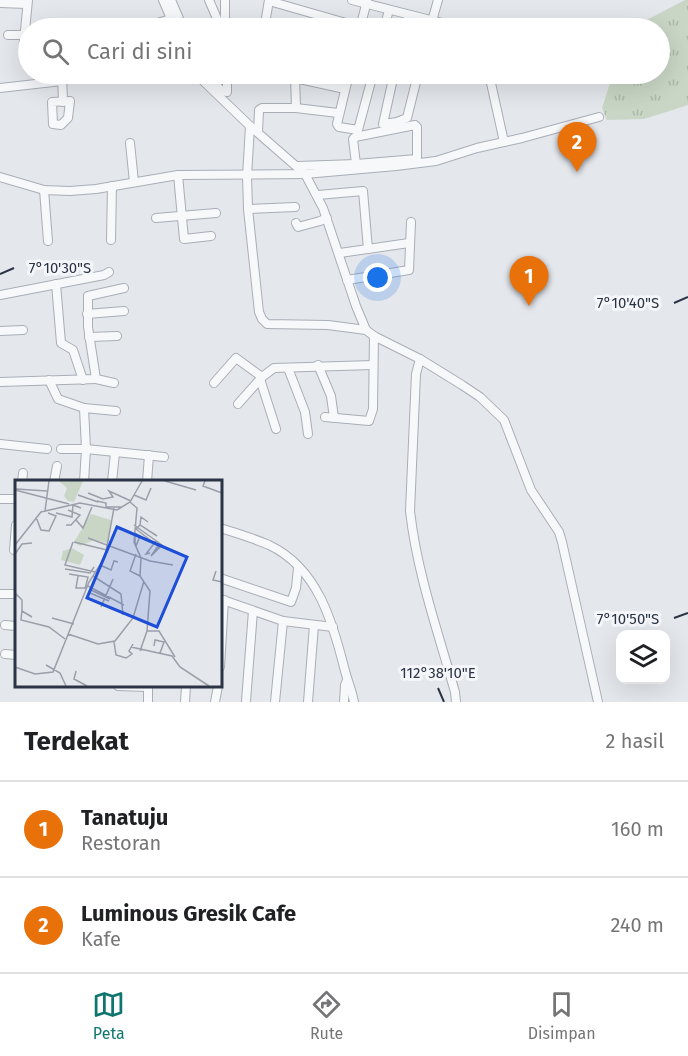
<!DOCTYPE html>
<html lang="id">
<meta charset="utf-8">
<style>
:root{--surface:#fff;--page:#f2f2f2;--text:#202124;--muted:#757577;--line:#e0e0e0;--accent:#0f766e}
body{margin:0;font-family:"Fira Sans",sans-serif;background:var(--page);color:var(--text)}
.controls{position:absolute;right:18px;bottom:18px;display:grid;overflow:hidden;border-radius:12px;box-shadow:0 6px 24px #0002}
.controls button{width:54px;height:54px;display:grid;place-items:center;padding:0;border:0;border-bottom:2px solid var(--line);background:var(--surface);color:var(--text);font:30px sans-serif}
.you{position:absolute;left:378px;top:278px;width:21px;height:21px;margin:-15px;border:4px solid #fff;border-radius:50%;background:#1a73e8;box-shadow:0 0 0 9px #1a73e833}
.badge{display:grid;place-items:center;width:39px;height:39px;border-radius:50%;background:var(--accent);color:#fff;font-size:20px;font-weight:700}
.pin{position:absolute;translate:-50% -50px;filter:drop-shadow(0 2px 3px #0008)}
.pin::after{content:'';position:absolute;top:32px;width:21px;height:18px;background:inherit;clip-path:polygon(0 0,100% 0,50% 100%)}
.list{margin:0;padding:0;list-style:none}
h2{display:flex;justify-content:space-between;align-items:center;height:78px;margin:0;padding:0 24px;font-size:26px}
h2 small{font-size:20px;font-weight:400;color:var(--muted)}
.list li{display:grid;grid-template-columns:39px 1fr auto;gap:18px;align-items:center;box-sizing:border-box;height:96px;padding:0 24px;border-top:2px solid var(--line)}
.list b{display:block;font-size:22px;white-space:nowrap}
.list p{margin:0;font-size:20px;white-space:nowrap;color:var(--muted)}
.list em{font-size:20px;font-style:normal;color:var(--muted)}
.icon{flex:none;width:33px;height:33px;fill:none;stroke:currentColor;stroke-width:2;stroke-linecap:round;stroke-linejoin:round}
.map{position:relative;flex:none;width:688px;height:702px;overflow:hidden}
.search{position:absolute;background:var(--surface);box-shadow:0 6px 24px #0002;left:18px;right:18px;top:18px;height:66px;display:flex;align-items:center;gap:15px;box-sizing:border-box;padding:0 21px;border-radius:33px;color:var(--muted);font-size:22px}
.sheet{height:270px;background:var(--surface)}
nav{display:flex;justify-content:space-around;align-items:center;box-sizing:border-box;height:84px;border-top:2px solid var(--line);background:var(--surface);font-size:16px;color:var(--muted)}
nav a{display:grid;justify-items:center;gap:3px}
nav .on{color:var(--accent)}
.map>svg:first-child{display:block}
.grass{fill:url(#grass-tufts)}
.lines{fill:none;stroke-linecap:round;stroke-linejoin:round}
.minor-casing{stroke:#a9aeb7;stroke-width:10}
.minor{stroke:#f7f8fa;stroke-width:8}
.ticks{fill:none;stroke:#2b3445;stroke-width:2}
.inset-road{fill:none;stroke:#9a9fa9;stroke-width:1.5}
.view{fill:#1d4ed8;fill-opacity:0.15;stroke:#1d4ed8;stroke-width:3}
.inset-edge{fill:none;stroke:#2b3445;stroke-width:3}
.ticks-label{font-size:15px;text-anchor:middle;fill:#2b3445;stroke:#f4f6f9;stroke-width:6;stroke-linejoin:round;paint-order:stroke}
</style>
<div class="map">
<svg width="688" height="702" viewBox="0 0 688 702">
<defs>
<pattern id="grass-tufts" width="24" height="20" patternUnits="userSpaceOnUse" patternTransform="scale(1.5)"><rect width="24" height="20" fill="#c9d6c5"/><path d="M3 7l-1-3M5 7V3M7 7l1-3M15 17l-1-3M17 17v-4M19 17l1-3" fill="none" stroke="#adb8ab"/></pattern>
</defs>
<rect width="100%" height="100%" fill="#e4e7ec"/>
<path class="grass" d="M685,0H688V105L644,119L607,120L602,108L613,74H660V28H631Z"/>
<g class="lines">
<g class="minor-casing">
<g id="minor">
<path d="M163,0L175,28"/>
<path d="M171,0L183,28"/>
<path d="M209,0L221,28"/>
<path d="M269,0L265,24L285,28"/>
<path d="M352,0L454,26"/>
<path d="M269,1L360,27"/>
<path d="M0,3L27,4"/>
<path d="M139,28L171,19"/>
<path d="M225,28V0"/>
<path d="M360,28L367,1"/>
<path d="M384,28L389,10"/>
<path d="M406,28L409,15"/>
<path d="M430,28L438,0"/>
<path d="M8,35H24"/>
<path d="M23,51L28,0"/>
<path d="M62,74L63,102"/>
<path d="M196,74L250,126L305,174L323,208L356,306L366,330L374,336L420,359L462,385L480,397L504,420L531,490L559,532L562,542L598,702"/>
<path d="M205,74L222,91L227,92V74"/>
<path d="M349,74L337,124L339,127L358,130L373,74"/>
<path d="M394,74L383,124L397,122L407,118L418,74"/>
<path d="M445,74H447"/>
<path d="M489,74L504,142"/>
<path d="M295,75L296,108"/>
<path d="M295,78L345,89"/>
<path d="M0,88L62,81"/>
<path d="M70,101L68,118L61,125L53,124L52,102Z"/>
<path d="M415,125L417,127V159L356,164L353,139L355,137Z"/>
<path d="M250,126L247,176L248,209L259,312L262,319L267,324L328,325L366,330"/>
<path d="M258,132L259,110L262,108H296L338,113"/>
<path d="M130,143L134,182"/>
<path d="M298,166L356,164"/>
<path d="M178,175L184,239L211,236"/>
<path d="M0,177L44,190L70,191L96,189L178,175L305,174L396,166L436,161L477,148L522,138L599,117"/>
<path d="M44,190L48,241"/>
<path d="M318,195L363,191L368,249"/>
<path d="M248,209L295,207"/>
<path d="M156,218L216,213"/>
<path d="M296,223L298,227L320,221L327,218"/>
<path d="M111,240L112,186"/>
<path d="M340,253L409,243"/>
<path d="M347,280L409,270L411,222"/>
<path d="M56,284L61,343L73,350L83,380"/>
<path d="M0,295L104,275L109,272"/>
<path d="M87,314L124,311"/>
<path d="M0,331L23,330"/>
<path d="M89,337L117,336"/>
<path d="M420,359L416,374L410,511C417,573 438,632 455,692L456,702"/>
<path d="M318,365L331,396L334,418"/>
<path d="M288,368L305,412L308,434"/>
<path d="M96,379L114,383"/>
<path d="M260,379L276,429"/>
<path d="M49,380L58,399L84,408"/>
<path d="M0,382L96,379L88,327V296L124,288"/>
<path d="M214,383L236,358L262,377"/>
<path d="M238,404L262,377L274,368L373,365"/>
<path d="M325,417L369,421L373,409L374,336"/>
<path d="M0,444L47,449"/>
<path d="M61,449H86L164,457"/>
<path d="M22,482L23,473"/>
<path d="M54,482L57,466"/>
<path d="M84,482L86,449L84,408L116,411"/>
<path d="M112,482L115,453"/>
<path d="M147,482L149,455"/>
<path d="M0,499H16"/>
<path d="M220,528C236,533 253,538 269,545C318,568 333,623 345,671C348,682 352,691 354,702"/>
<path d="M14,550L16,525"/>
<path d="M220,578L291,602L296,588L298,568"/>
<path d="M0,594H16"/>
<path d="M220,599L283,621L333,627"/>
<path d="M5,625L16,626"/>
<path d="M5,654L16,655"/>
<path d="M220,667L224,600"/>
<path d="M118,686L148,687"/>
<path d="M148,686V702"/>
<path d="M246,701L253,611"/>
<path d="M185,702L186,686"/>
<path d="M215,702L218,686"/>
<path d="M275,702L283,621"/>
<path d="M308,702L314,625"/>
<path d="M344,702L345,685L347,680"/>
</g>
</g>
<use href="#minor" class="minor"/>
</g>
<path class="ticks" d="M0,274L14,268M674,303L688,297M674,618L688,613M438,688L444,702"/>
<g transform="translate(15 480)">
<rect width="207" height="207" fill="#e4e7ec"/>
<path d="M44,1H68L59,22L53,21L49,16L52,8ZM76,34L96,40L93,63L79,60L65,66L59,62ZM57,68L69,75L65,85L46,80L48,71Z" fill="#c9d6c5"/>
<path class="inset-road" d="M150,1L181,10M190,1L188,6L207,13M1,9L32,11M0,10L54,24M73,13L88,19L98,17L94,11L116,21M63,15L83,22M119,15L131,20L136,8M82,21L91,23V27H107M115,22L122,28L119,62L126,78L125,96L135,111L132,151L125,171M30,31L34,1M41,33L57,37L58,25L66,28M21,37L26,50L34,51L41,36L33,33M61,40L68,48L77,27M133,42L126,37L125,45L142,56M51,45H56L65,35L53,30M119,45L147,65L136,76L143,66M125,45L121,49L144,67M120,53L125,56L121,66L120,63ZM73,58L135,81L158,85M58,62L50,85L80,92M59,62L92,70M0,65L26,32L65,23L102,30L115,22L127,1M135,73L131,74L141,61M0,74L7,64L17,63M121,74L115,91L125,96M85,85L96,90L99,81L103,82M50,89L75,93L79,87M201,91L198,100L207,102M54,94L73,97L70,109M63,96L61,108H70M78,96L106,114L108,135M73,106L109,125M76,110L95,119M0,113L7,120V131L17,137M75,113L94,121M86,127L98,99M7,130L6,140L34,147L50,159M37,138L59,144M132,151H144L160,177M53,154L83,164L100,161L118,138L129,101M99,162L101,175L111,178L117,174L114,171L118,164M139,166L140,160L149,162L145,173M116,167L157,176L165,187L194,206M31,185L45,193L51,206M0,187L20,194L38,192L74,102L90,77L99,28M61,191L59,199L72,206"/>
<path class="view" d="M102,47L172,77L142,147L72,118Z"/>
<rect width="207" height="207" class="inset-edge"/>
</g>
<g class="ticks-label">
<text x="60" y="273">7°10'30"S</text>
<text x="628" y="308">7°10'40"S</text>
<text x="628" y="624">7°10'50"S</text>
<text x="438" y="678">112°38'10"E</text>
</g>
</svg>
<div class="controls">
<button><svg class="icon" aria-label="layers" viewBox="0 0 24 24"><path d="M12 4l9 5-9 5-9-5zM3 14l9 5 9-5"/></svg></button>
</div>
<div class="you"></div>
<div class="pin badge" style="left:529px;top:306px;background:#e8710a">1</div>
<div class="pin badge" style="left:577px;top:172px;background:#e8710a">2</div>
<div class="search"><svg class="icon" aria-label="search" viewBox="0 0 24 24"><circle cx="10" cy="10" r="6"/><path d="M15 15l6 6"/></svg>Cari di sini</div>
</div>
<section class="sheet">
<h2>Terdekat<small>2 hasil</small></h2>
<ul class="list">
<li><span class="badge" style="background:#e8710a">1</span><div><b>Tanatuju</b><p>Restoran</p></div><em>160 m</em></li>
<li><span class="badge" style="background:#e8710a">2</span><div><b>Luminous Gresik Cafe</b><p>Kafe</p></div><em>240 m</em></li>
</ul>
</section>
<nav>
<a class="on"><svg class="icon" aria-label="map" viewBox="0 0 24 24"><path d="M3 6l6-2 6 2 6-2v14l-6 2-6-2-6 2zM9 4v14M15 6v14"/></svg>Peta</a>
<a><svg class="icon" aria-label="directions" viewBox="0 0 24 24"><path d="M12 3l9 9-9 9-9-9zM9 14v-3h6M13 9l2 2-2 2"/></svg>Rute</a>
<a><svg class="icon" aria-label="saved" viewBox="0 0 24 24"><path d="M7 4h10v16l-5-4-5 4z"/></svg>Disimpan</a>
</nav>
